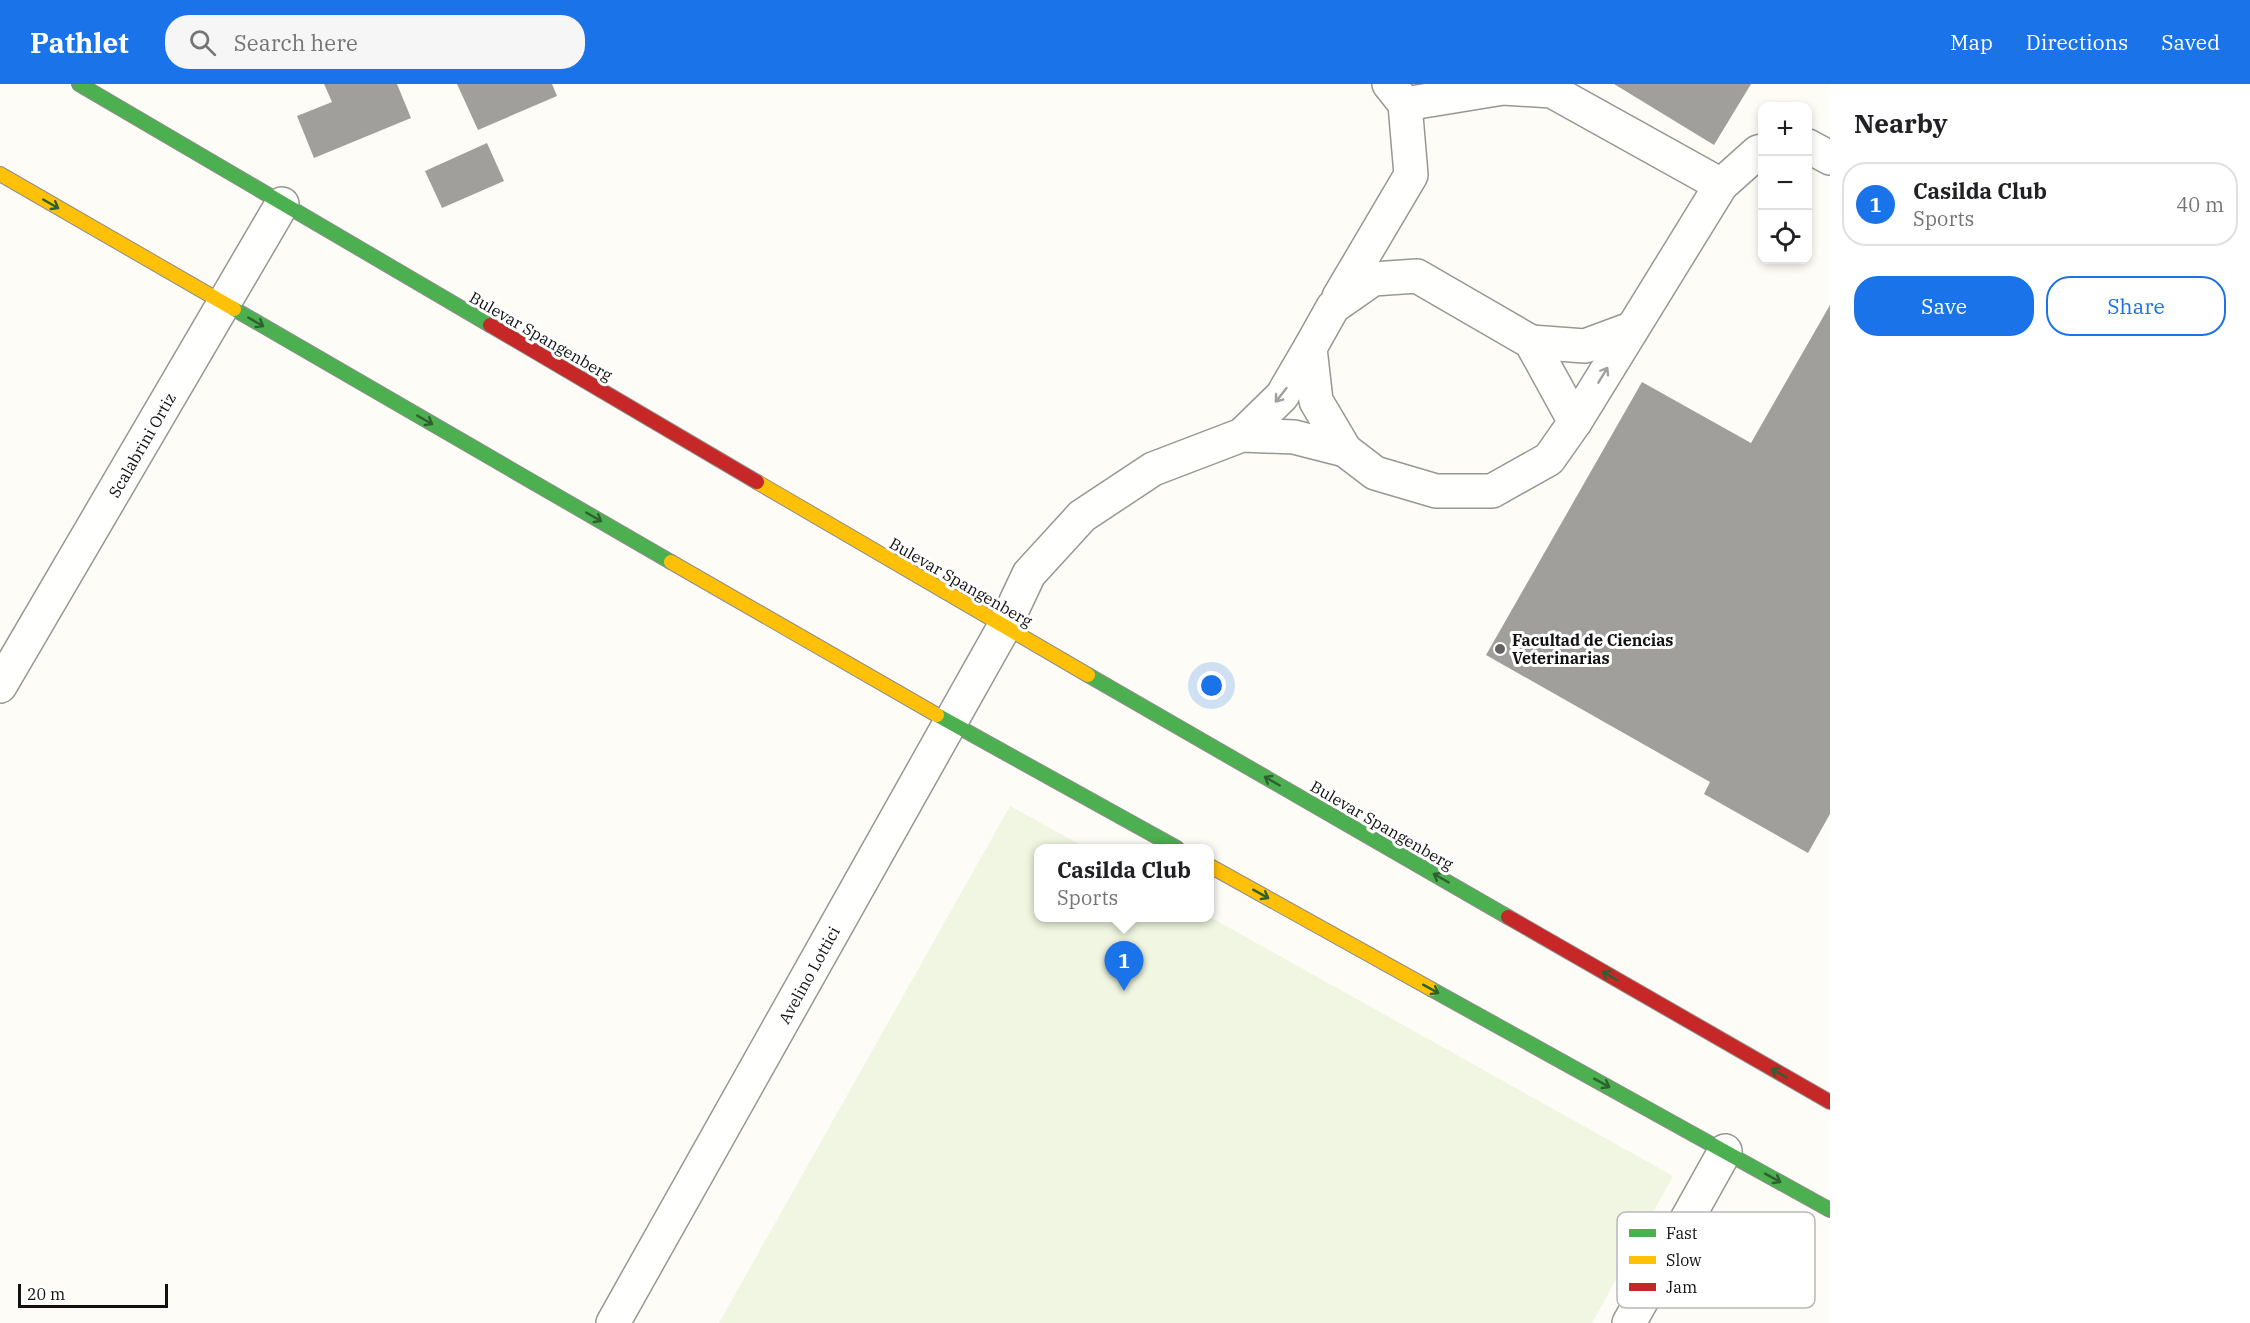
<!DOCTYPE html>
<meta charset="utf-8">
<style>
:root{--surface:#fff;--page:#f6f6f6;--text:#202124;--muted:#757577;--line:#e0e0e0;--accent:#1a73e8}
body{margin:0;font-family:"IBM Plex Serif",serif;background:var(--page);color:var(--text)}
.controls{position:absolute;right:18px;top:18px;display:grid;overflow:hidden;border-radius:12px;box-shadow:0 3px 9px #0003}
.controls button{width:54px;height:54px;display:grid;place-items:center;padding:0;border:0;border-bottom:2px solid var(--line);background:var(--surface);color:var(--text);font:30px sans-serif}
.scale{position:absolute;left:18px;bottom:15px;width:150px;box-sizing:border-box;padding-left:6px;border:3px solid #111;border-top:0;font-size:16px;line-height:21px;white-space:nowrap;color:#111;-webkit-text-stroke:4px #fff;paint-order:stroke}
.you{position:absolute;left:1212px;top:602px;width:21px;height:21px;margin:-15px;border:4px solid #fff;border-radius:50%;background:#1a73e8;box-shadow:0 0 0 9px #1a73e833}
.badge{display:grid;place-items:center;width:39px;height:39px;border-radius:50%;background:var(--accent);color:#fff;font-size:20px;font-weight:700}
.pin{position:absolute;translate:-50% -50px;filter:drop-shadow(0 2px 3px #0008)}
.pin::after{content:'';position:absolute;top:32px;width:21px;height:18px;background:inherit;clip-path:polygon(0 0,100% 0,50% 100%)}
.popup{position:absolute;left:1034px;top:760px;width:180px;height:78px;box-sizing:border-box;display:grid;place-content:center;border-radius:12px;background:var(--surface);filter:drop-shadow(0 2px 4px #0005);font-size:20px;white-space:nowrap;color:var(--muted)}
.popup b{font-size:22px;color:var(--text)}
.popup::after{content:'';position:absolute;left:50%;top:100%;margin-left:-12px;border:12px solid transparent;border-top-color:var(--surface)}
.list{margin:0;padding:0;list-style:none}
h2{display:flex;justify-content:space-between;align-items:center;height:78px;margin:0;padding:0 24px;font-size:26px}
h2 small{font-size:20px;font-weight:400;color:var(--muted)}
.list li{display:grid;grid-template-columns:39px 1fr auto;gap:18px;align-items:center;box-sizing:border-box;height:84px;margin:0 12px 12px;padding:0 12px;border:2px solid var(--line);border-radius:24px}
.list b{display:block;font-size:22px;white-space:nowrap}
.list p{margin:0;font-size:20px;white-space:nowrap;color:var(--muted)}
.list em{font-size:20px;font-style:normal;color:var(--muted)}
.actions{display:flex;gap:12px;padding:18px 24px}
.actions a{flex:1;padding:14px 0;border:2px solid var(--accent);border-radius:24px;text-align:center;font-size:21px;color:var(--accent)}
.actions .main{background:var(--accent);color:#fff}
.icon{flex:none;width:33px;height:33px;fill:none;stroke:currentColor;stroke-width:2;stroke-linecap:round;stroke-linejoin:round}
.map{position:relative;flex:none;width:1830px;height:1239px;overflow:hidden}
header{display:flex;align-items:center;gap:36px;box-sizing:border-box;height:84px;padding:0 30px;background:var(--accent);color:#fff}
header strong{font-size:28px}
nav{display:flex;gap:33px;margin-inline-start:auto;font-size:21px}
.search{width:420px;height:54px;background:var(--page);display:flex;align-items:center;gap:15px;box-sizing:border-box;padding:0 21px;border-radius:24px;color:var(--muted);font-size:22px}
main{display:flex}
aside{flex:1;background:var(--surface)}
.map>svg:first-child{display:block}
.pitch{fill:#f0f6e1}
.building{fill:#a19f9c}
.lines{fill:none;stroke-linecap:round;stroke-linejoin:round}
.street-casing{stroke:#979795;stroke-width:36}
.fast-casing{stroke:#8e8d8b;stroke-width:16}
.slow-casing{stroke:#8e8d8b;stroke-width:16}
.jam-casing{stroke:#8e8d8b;stroke-width:16}
.street{stroke:#fffffe;stroke-width:33}
.fast{stroke:#4caf50;stroke-width:14}
.slow{stroke:#ffc107;stroke-width:14}
.jam{stroke:#c62828;stroke-width:14}
.oneway{stroke:#2e6030}
.oneway2{stroke:#a0a09f}
.poi-dot{fill:#646362;stroke:#fff;stroke-width:2}
.labels{text-anchor:middle;dominant-baseline:central;stroke-width:6;stroke-linejoin:round;paint-order:stroke}
.street-label{font-size:16px;fill:#111;stroke:#fff}
.poi-label{font-size:16px;font-weight:bold;fill:#111;stroke:#fff;text-anchor:start}
.key{fill:#fff;stroke:#b8b8b8;stroke-width:1.5}
.key-label{font-size:16px;fill:#111}
</style>
<header>
<strong>Pathlet</strong>
<div class="search"><svg class="icon" aria-label="search" viewBox="0 0 24 24"><circle cx="10" cy="10" r="6"/><path d="M15 15l6 6"/></svg>Search here</div>
<nav><a>Map</a><a>Directions</a><a>Saved</a></nav>
</header>
<main>
<div class="map">
<svg width="1830" height="1239" viewBox="0 0 1830 1239">
<rect width="100%" height="100%" fill="#fdfcf7"/>
<path class="pitch" d="M1010,722L1086,764H1038V834L1210,833L1673,1092L1592,1239H719Z"/>
<g class="building">
<path d="M324,0H397L411,34L314,74L297,32L332,18Z"/>
<path d="M457,0H552L557,12L478,46Z"/>
<path d="M1614,0H1751L1714,61Z"/>
<path d="M487,59L504,97L442,124L425,87Z"/>
<path d="M1830,221V730L1808,769L1704,710L1710,698L1486,571L1642,298L1751,359Z"/>
</g>
<g class="lines">
<g class="street-casing">
<g id="street">
<path d="M1405,20L1503,4L1552,7L1721,101"/>
<path d="M1808,62L1830,74"/>
<path d="M1417,192L1531,258L1575,338L1549,375L1492,407H1436L1375,389L1345,366L1316,317L1310,264L1333,223L1373,195Z"/>
<path d="M1339,213L1411,91L1405,20L1389,0"/>
<path d="M1531,258L1585,262L1631,245"/>
<path d="M1575,338L1721,101L1758,68L1762,67"/>
<path d="M1242,351L1294,353L1345,366"/>
<path d="M0,602L282,120"/>
<path d="M613,1239L1004,543L1029,490L1082,432L1153,385L1242,351L1282,312L1310,264"/>
<path d="M1629,1239L1725,1067"/>
</g>
</g>
<g class="fast-casing">
<g id="fast">
<path d="M79,0L490,241"/>
<path d="M234,225L671,478"/>
<path d="M1088,591L1508,833"/>
<path d="M937,631L1177,764"/>
<path d="M1431,905L1830,1126"/>
</g>
</g>
<g class="slow-casing">
<g id="slow">
<path d="M0,90L234,225"/>
<path d="M757,398L1088,591"/>
<path d="M671,478L937,631"/>
<path d="M1210,782L1431,905"/>
</g>
</g>
<g class="jam-casing">
<g id="jam">
<path d="M490,241L757,398"/>
<path d="M1508,833L1830,1018"/>
</g>
</g>
<use href="#street" class="street"/>
<use href="#fast" class="fast"/>
<use href="#slow" class="slow"/>
<use href="#jam" class="jam"/>
</g>
<defs><path id="oneway-shaft" d="M-6 0H5M1.5-3L5.5 0L1.5 3" fill="none" stroke-width="1.6" stroke-linecap="round" stroke-linejoin="round" transform="scale(1.5)"/></defs>
<g class="oneway">
<use href="#oneway-shaft" transform="translate(51 120) rotate(30)"/>
<use href="#oneway-shaft" transform="translate(256 238) rotate(30)"/>
<use href="#oneway-shaft" transform="translate(425 336) rotate(30)"/>
<use href="#oneway-shaft" transform="translate(594 433) rotate(30)"/>
<use href="#oneway-shaft" transform="translate(1272 697) rotate(-150)"/>
<use href="#oneway-shaft" transform="translate(1441 794) rotate(-150)"/>
<use href="#oneway-shaft" transform="translate(1261 810) rotate(29)"/>
<use href="#oneway-shaft" transform="translate(1610 892) rotate(-150)"/>
<use href="#oneway-shaft" transform="translate(1431 905) rotate(29)"/>
<use href="#oneway-shaft" transform="translate(1779 989) rotate(-150)"/>
<use href="#oneway-shaft" transform="translate(1602 999) rotate(29)"/>
<use href="#oneway-shaft" transform="translate(1773 1094) rotate(29)"/>
</g>
<g class="oneway2">
<use href="#oneway-shaft" transform="translate(1603 291) rotate(-59)"/>
<use href="#oneway-shaft" transform="translate(1281 311) rotate(128)"/>
</g>
<circle class="poi-dot" cx="1500" cy="565" r="6"/>
<g class="labels">
<g class="street-label">
<text transform="translate(541 252) rotate(30)">Bulevar Spangenberg</text>
<text transform="translate(142 361) rotate(-60)">Scalabrini Ortiz</text>
<text transform="translate(961 498) rotate(30)">Bulevar Spangenberg</text>
<text transform="translate(1382 741) rotate(30)">Bulevar Spangenberg</text>
<text transform="translate(809 891) rotate(-61)">Avelino Lottici</text>
</g>
<g class="poi-label">
<text x="1512" y="556">Facultad de Ciencias<tspan x="1512" dy="18">Veterinarias</tspan></text>
</g>
</g>
<rect x="1617" y="1128" width="198" height="96" rx="9" class="key"/>
<rect x="1629" y="1145" width="27" height="8" fill="#4caf50"/>
<rect x="1629" y="1172" width="27" height="8" fill="#ffc107"/>
<rect x="1629" y="1199" width="27" height="8" fill="#c62828"/>
<g class="key-label">
<text x="1666" y="1155">Fast</text>
<text x="1666" y="1182">Slow</text>
<text x="1666" y="1209">Jam</text>
</g>
</svg>
<div class="controls">
<button>+</button>
<button>−</button>
<button><svg class="icon" aria-label="locate" viewBox="0 0 24 24"><circle cx="12" cy="12" r="6"/><path d="M12 2v4M12 18v4M2 12h4M18 12h4"/></svg></button>
</div>
<div class="scale">20 m</div>
<div class="you"></div>
<div class="pin badge" style="left:1124px;top:907px">1</div>
<div class="popup"><b>Casilda Club</b>Sports</div>
</div>
<aside>
<h2>Nearby<small></small></h2>
<ul class="list">
<li><span class="badge">1</span><div><b>Casilda Club</b><p>Sports</p></div><em>40 m</em></li>
</ul>
<div class="actions"><a class="main">Save</a><a>Share</a></div>
</aside>
</main>
